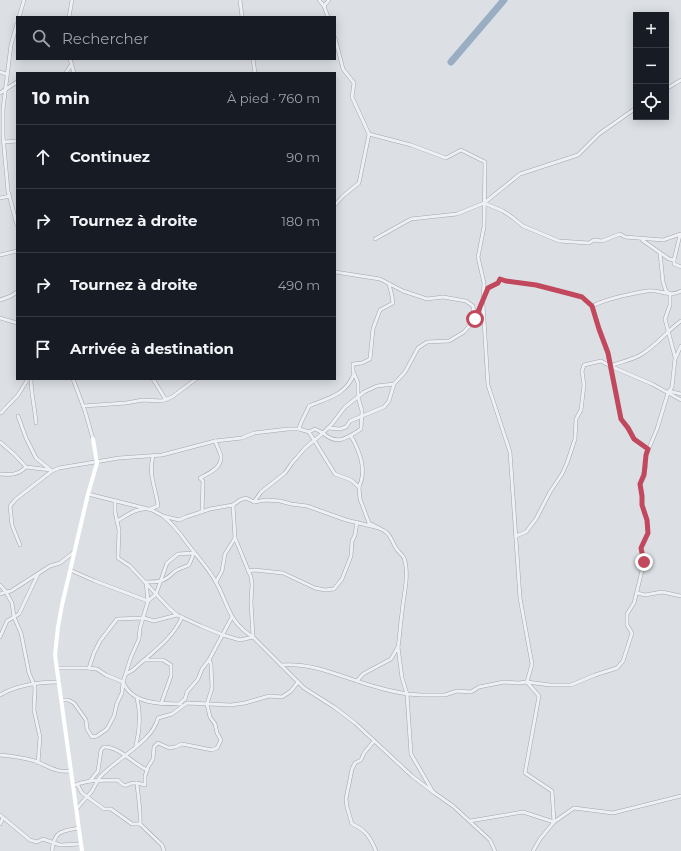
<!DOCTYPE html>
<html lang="fr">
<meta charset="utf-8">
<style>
:root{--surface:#171b24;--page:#20242c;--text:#f1f3f6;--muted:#9ea1a6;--line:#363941}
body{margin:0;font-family:Montserrat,sans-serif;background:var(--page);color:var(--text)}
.controls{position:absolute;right:12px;top:12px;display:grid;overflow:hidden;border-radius:0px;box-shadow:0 2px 10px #0003}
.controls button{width:36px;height:36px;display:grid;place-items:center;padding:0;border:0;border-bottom:1px solid var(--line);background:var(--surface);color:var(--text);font:20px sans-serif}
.stop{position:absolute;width:12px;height:12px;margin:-9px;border:3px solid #c2495d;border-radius:50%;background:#fff}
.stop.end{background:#c2495d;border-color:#fff;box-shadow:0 1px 4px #0008}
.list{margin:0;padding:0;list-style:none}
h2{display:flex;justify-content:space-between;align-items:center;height:52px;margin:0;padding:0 16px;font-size:17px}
h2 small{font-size:13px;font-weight:400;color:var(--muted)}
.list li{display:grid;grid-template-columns:26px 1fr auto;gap:12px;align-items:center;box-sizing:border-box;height:64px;padding:0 16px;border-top:1px solid var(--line)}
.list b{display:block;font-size:15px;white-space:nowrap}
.list em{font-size:13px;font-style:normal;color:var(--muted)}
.icon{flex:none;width:22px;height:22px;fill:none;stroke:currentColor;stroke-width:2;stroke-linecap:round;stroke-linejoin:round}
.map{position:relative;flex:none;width:681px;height:851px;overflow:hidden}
.search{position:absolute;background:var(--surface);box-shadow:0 2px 10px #0003;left:16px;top:16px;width:320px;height:44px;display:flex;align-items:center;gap:10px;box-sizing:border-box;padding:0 14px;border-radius:0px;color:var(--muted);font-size:15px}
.panel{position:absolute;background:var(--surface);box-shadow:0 2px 10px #0003;left:16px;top:72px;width:320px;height:308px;border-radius:0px}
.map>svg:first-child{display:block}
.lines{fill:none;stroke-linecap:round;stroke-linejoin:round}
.river{stroke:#99aec3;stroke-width:7}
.minor-casing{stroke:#a2a7ae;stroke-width:4}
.minor{stroke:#eef0f4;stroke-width:3}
.secondary{stroke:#fff;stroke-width:4}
.route{stroke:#c2495d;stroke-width:5}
</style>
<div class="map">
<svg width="681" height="851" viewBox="0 0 681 851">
<rect width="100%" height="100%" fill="#dce0e5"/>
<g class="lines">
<path class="river" d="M451,62L504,0"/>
<g class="minor-casing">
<g id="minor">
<path d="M240,0L242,17"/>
<path d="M319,0L324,6L328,17"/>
<path d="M324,6L329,0"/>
<path d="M19,17L24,0"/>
<path d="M69,17L72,0"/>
<path d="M17,24L11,45L3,109V136L8,191L17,225"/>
<path d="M335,38L343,69L354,83L352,97L369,134L359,183L343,196L335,205"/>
<path d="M70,59L74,73"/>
<path d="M253,59L255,73"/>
<path d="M0,72L6,74"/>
<path d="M66,73L71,65"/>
<path d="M666,89L681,80"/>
<path d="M0,93L17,82"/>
<path d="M369,134L411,145L446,158L461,150L485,162L484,227L478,257L484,283L483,298"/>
<path d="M4,142L17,141"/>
<path d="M0,198L10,196"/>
<path d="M484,203L503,211L512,217L523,226L559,241L589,243L594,240L602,241L620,234L625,237L663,240L681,234"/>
<path d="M680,235L674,260V264L681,267"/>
<path d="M375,239L411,219L457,214L484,203L520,174L578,155L599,134L636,108"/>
<path d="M642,240L669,259L674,260"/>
<path d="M660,253L663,282L666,291L670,294V305L665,319L675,357"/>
<path d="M0,255L17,251"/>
<path d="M335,272L380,279L403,291L427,299L443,297L466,301L473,306L475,319"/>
<path d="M0,300L11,296L17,292"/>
<path d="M483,304L488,385L510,452L520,598L532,664L527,682L539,696L525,773L552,791L554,822L540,839L533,851"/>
<path d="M592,306C609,298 629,294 647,291C660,289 669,298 681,291"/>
<path d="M0,318L17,323"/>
<path d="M610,366C620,362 633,360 642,354C657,345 667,331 681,321"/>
<path d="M31,379C31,394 35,408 36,423"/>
<path d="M73,379L85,411L93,439"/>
<path d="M153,379L166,400"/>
<path d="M669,391L681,394"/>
<path d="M83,406L126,403L143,400L162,401L172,397L196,379"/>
<path d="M1,413L18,395L28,379"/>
<path d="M18,416L26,438L36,458L52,471"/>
<path d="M328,428L340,429L346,427L350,421L384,407L389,401L394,384"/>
<path d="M299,429C301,420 306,414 309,406C328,398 346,395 354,374"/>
<path d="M351,436C360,452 367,470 359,487"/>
<path d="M0,442L15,455L26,467L51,470"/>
<path d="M0,474C11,475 18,475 26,467"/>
<path d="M88,494L152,510L163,516L179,520L186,517L210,509L233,505L235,538L251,577L252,584L251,602L253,637L304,688L334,707L355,723L412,776L433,792"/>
<path d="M115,501V512L119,530L118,558L130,566L169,608L177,615L201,626L223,635L240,640L253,637C228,621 229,606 216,582C210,571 202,562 194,552C184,540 177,527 164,517"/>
<path d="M254,502L261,492L285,473L292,463L305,448L323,433C337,446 347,438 361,429L362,411L358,397V383L353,371V364L362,363L370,359L373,329L380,310L393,303L392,296L389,284"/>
<path d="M233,505L240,500L246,498L254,502L266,500L280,501L291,504L307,506L346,520L379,528L369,523L360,499L359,487L351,480L335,474L309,432"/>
<path d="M150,509L158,506C156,487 148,477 153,456"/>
<path d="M202,512L203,481L200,478C209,473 222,468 221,456C220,452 217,446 215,441"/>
<path d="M117,521C126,516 134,509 144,509"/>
<path d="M379,528C392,534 389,537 396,548C398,552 402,554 404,558C410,575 403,596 402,613C400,625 400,636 398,647"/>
<path d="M516,536L526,532L536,519L550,492L562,474L567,463L575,439L576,419L581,410L584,385L582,371L584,365L601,361L610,366L621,419L629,428L634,439L648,449"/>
<path d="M20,545L12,525L10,506L16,499L52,471L59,468L119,458L162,455L215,441L242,438L254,433L288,429H299L309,432L315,429L323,433L332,424L345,407L364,392L377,386L394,384L405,372L418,348L427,342L449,341L464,332L475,319L488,288L498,283L500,279L506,281L536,285L582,297L592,306L599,329L608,353L610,366L652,384L681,400"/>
<path d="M248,571L254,570L283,573L315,588L325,590L334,589L342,579L351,556L352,541L355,535L357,522"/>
<path d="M216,582L222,571L225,554L235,538"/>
<path d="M0,585L6,592L11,591L50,566L60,563L74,552"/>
<path d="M637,593L645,595L662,592L681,596"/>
<path d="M0,594L6,592L12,603L14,617L21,633L29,673L35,687L34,710L40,737L38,763"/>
<path d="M0,637L7,621L19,614L38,574"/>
<path d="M144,660H163L171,665V676L161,704"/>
<path d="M209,660L232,617"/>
<path d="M281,665C316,662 347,680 380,688C389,691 398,692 407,694L411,754L433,792L453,806L490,840L495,851"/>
<path d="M57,668H87L97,669L106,675L123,682C132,704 160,704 181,704"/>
<path d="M89,668L94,653L100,641L117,619L144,618L154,621L177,615"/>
<path d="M126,674L133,670C151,653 172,640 182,617"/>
<path d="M357,681L363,674L391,659L398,647L402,678L407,694L421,695H445L457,691L471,692L479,687L504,682L518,683L527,682L550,685H571L595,675L617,668L623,661L632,633L627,625V614L634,603L638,587L644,562L641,548L648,533L647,520L642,505V497L640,484L646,466V455L657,429L668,393L672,387L675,359L681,346"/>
<path d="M0,695C17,685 40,682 59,682"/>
<path d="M61,700H68L74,703L86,720L87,729L92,737L97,736L107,729L114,716L117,703L122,693L123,682L131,657L139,639L140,628L148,601L156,594L167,563L178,554L194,553L189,565C185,567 177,569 174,572C164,582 160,582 146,582L148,601L95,581L70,570"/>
<path d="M374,741L364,753L361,760L355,763L352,769L346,799L347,807L352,824C366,830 370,837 376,851"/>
<path d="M136,745C140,729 141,714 137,698"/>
<path d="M0,755C11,756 24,758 35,761C48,766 56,773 71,771"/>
<path d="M90,781L98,771L101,750L104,747C118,746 134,764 147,770"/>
<path d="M137,783C138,797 141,810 140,824"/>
<path d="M77,784L82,793L104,809H111L132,824H140L162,845L164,851"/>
<path d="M73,786C87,779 102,781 118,780C127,790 125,783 135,783C138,783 142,784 145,785V776L148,767L153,759L154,747L158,743L169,748L175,747L182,744L212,750L217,748L221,740L217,733L215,724L210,717L207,704L212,688L211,664L209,660L202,669L198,679L187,692L185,699L179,704"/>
<path d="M76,810C81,803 87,797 92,791C95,786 97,781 100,777C116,759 153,741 158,718L172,714L187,703L231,705L245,703L269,696L282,697L291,691L298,682"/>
<path d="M0,815L30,840L37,842L43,839L60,845L81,844"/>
<path d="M470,821L523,812L554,822L574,808L613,813L681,796"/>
<path d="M0,824L3,818"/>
<path d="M52,851C54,831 61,831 79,828"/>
</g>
</g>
<use href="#minor" class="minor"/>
<path class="secondary" d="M82,851L55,655L58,627L62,605L88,494L97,463L93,439"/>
</g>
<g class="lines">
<path class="route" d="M475,319L488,288L498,283L500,279L506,281L536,285L567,293L582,297L592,306L599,329L608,353L621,419L628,428L634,439L648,449L646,455L644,475L640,484L642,496V505L647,520L648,533L641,548L644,562"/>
</g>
</svg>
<div class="controls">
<button>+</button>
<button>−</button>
<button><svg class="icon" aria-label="locate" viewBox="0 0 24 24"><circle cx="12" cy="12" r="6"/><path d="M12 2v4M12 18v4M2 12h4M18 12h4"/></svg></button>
</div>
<div class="stop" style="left:475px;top:319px"></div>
<div class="stop end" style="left:644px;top:562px"></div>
<div class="search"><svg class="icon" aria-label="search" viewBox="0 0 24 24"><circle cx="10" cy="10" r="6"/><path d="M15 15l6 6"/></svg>Rechercher</div>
<section class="panel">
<h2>10 min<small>À pied · 760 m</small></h2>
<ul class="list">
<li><svg class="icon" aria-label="ahead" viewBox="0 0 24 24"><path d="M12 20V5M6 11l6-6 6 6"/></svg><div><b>Continuez</b></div><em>90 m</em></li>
<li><svg class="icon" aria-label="right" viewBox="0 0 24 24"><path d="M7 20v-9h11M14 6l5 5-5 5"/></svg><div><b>Tournez à droite</b></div><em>180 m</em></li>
<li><svg class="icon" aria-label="right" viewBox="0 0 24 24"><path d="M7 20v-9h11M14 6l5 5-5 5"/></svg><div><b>Tournez à droite</b></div><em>490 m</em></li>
<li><svg class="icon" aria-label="arrive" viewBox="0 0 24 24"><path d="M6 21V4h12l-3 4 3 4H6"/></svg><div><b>Arrivée à destination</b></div></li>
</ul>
</section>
</div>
